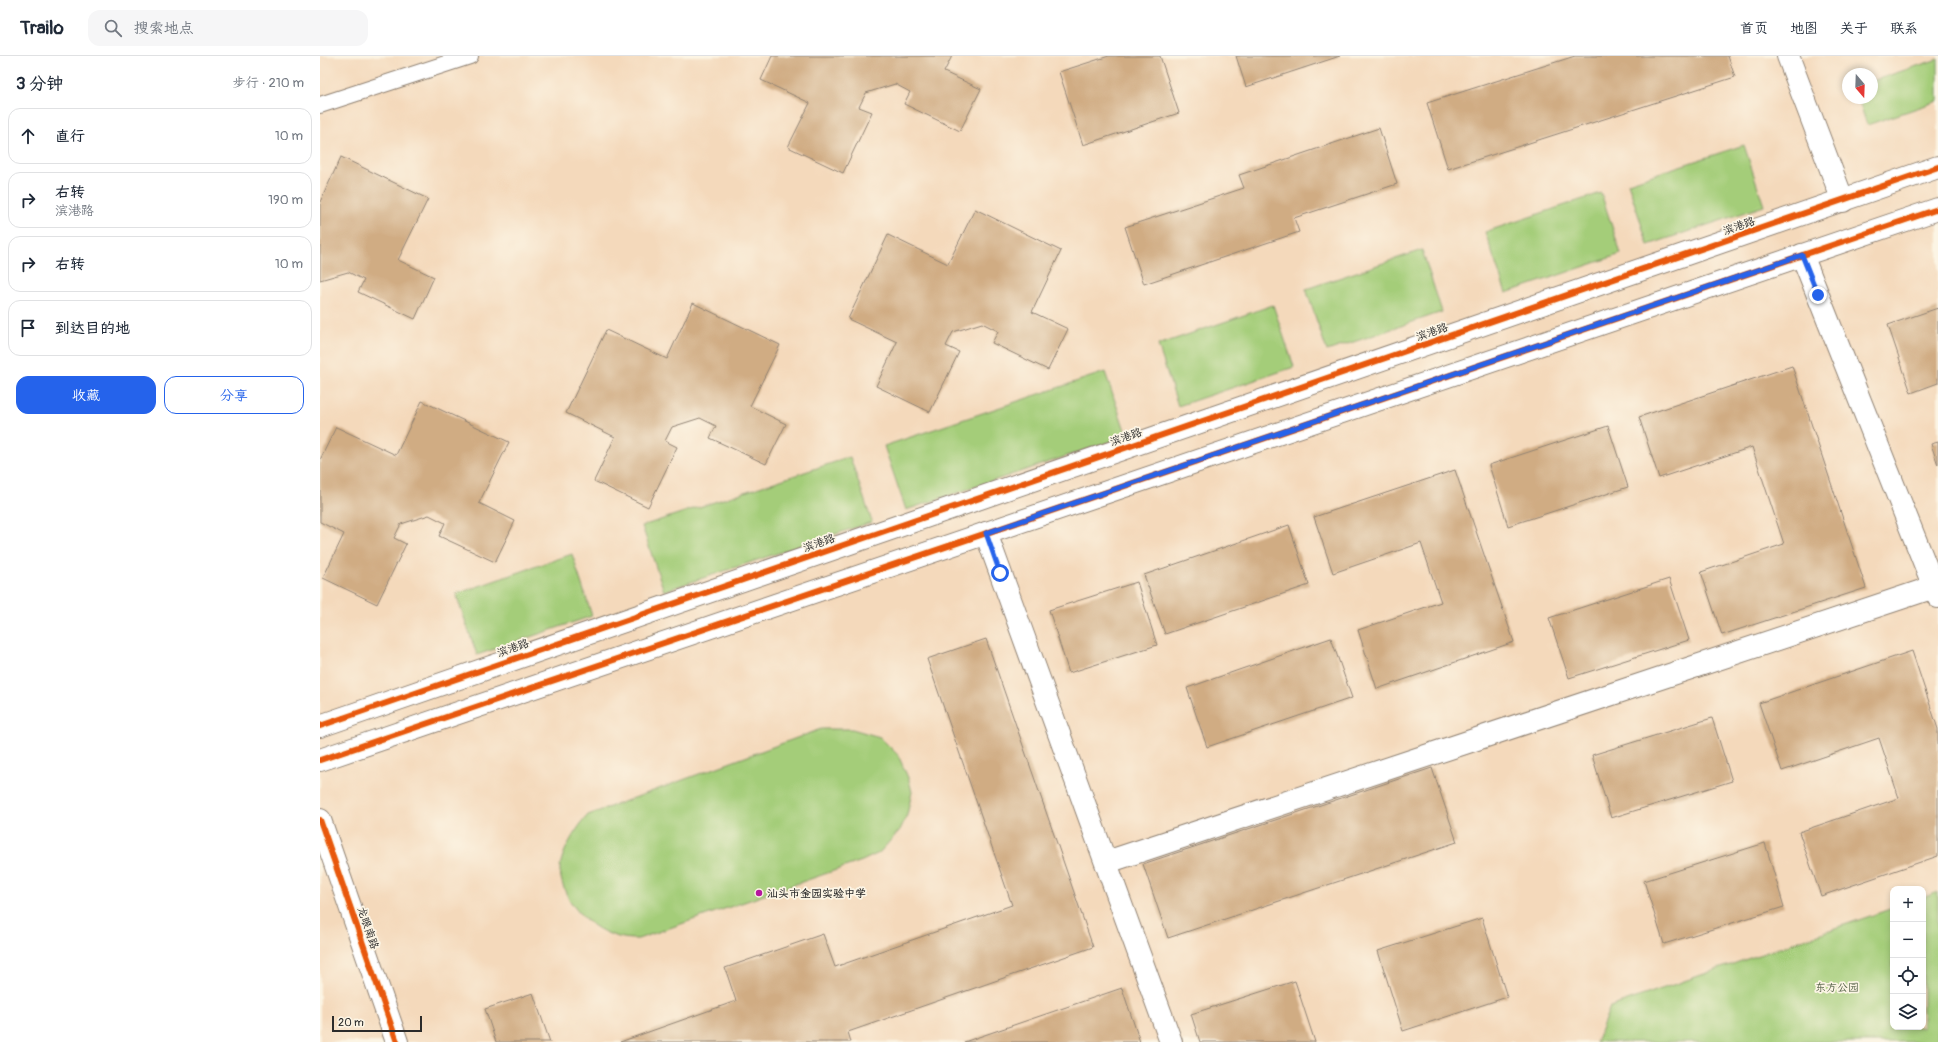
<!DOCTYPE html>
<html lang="zh">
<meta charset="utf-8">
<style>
:root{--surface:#fff;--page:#f6f6f7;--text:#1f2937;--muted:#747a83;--line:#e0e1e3;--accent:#2563eb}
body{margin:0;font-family:Pangolin,"LXGW WenKai TC",sans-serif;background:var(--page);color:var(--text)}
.controls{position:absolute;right:12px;bottom:12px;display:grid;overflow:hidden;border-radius:8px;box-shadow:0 2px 6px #0003}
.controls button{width:36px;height:36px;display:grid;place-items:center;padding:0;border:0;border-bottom:1px solid var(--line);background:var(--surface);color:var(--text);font:20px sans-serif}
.compass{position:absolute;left:1522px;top:12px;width:36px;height:36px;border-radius:50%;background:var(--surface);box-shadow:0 2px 6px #0003;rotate:161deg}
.scale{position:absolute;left:12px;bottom:10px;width:90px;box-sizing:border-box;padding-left:4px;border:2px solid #2b2b2b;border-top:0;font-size:11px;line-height:14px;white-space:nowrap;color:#2b2b2b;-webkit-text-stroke:3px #fcf5e5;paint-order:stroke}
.stop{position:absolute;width:12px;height:12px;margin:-9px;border:3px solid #2563eb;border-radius:50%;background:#fff}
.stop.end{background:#2563eb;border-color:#fff;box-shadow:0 1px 4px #0008}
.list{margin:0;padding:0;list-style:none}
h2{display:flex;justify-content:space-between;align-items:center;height:52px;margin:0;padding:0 16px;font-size:17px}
h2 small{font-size:13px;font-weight:400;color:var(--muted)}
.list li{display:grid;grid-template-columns:26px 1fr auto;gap:12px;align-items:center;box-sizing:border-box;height:56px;margin:0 8px 8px;padding:0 8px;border:1px solid var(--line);border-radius:12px}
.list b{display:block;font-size:15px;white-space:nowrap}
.list p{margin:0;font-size:13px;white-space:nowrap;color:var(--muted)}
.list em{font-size:13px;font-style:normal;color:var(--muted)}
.actions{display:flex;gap:8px;padding:12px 16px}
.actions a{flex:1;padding:9px 0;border:1px solid var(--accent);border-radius:12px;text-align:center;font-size:14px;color:var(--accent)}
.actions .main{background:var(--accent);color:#fff}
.icon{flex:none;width:22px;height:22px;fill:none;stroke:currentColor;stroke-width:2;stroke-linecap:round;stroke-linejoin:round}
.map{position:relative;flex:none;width:1618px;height:986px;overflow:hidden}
header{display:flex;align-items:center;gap:24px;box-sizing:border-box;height:56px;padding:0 20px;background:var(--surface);border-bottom:1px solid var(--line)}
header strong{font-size:19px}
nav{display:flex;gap:22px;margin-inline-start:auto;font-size:14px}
.search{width:280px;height:36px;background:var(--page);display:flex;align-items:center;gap:10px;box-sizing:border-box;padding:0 14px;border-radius:12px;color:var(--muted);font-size:15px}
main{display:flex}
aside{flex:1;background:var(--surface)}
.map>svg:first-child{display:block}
.green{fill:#a4cd79;stroke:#687c52}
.building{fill:#d0ac83}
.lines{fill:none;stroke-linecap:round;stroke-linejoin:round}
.service-casing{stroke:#908273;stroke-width:18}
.minor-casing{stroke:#908273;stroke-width:24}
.tertiary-casing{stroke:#908273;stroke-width:24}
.service{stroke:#fff;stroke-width:16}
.minor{stroke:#fff;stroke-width:22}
.tertiary{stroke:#fff;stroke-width:22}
.cycleway-casing{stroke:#fcf5e5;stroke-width:8}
.cycleway{stroke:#e8590c;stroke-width:6}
.route{stroke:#2563eb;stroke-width:5}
.poi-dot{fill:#b5179e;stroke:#fcf5e5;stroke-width:1.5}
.labels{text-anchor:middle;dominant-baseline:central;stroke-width:3.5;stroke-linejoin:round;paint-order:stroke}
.street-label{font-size:11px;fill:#2b2b2b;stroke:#fcf5e5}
.poi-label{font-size:11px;font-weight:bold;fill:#2b2b2b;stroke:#fcf5e5;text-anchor:start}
.park-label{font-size:11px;fill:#4f5c42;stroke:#fcf5e5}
</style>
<header>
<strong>Trailo</strong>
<div class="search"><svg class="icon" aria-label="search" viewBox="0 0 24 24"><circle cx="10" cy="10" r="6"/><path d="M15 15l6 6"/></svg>搜索地点</div>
<nav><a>首页</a><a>地图</a><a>关于</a><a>联系</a></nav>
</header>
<main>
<aside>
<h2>3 分钟<small>步行 · 210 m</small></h2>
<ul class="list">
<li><svg class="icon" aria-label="ahead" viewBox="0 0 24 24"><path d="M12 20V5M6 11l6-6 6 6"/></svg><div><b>直行</b></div><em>10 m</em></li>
<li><svg class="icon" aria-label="right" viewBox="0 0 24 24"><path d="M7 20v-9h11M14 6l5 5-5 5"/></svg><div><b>右转</b><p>滨港路</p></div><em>190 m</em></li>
<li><svg class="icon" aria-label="right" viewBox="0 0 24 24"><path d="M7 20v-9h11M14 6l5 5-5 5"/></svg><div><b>右转</b></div><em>10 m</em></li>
<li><svg class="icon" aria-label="arrive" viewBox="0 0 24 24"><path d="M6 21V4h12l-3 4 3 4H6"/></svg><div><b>到达目的地</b></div></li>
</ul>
<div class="actions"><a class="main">收藏</a><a>分享</a></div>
</aside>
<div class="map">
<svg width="1618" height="986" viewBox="0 0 1618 986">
<rect width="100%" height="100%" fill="#fcf5e5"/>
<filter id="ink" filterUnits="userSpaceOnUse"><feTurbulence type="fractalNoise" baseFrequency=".025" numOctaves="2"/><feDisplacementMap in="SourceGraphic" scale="8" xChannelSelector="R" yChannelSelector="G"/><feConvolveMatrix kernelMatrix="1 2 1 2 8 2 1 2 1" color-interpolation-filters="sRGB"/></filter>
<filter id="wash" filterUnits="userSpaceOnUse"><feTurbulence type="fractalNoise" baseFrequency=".012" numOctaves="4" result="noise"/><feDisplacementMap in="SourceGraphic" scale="16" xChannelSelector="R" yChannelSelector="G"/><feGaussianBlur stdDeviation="0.9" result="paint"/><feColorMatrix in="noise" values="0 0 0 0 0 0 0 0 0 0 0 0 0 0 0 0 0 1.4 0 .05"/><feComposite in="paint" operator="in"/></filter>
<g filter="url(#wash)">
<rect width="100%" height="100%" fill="#f4d9bb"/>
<g class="green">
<path d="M1618,3V45L1547,69L1538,42H1552V25Z"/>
<path d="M1424,89L1444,150L1328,189L1308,127Z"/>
<path d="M1281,137L1301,198L1186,237L1165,176Z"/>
<path d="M1102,194L1122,256L1007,295L986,233Z"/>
<path d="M953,249L974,311L858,350L838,289Z"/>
<path d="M785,316L807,380L586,454L564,390Z"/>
<path d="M530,401L552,466L344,535L322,470Z"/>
<path d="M252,498L272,560L157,599L136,538Z"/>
<path d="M501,673H532L560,681L578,699L589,724L592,736L587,759L580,774L559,797L542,805L318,883C282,885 243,853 240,815C239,799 257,771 268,759Z"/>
<path d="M1618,836V986H1276L1290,951L1573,852V971H1603V842Z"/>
</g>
<g id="blocks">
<g class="building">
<path d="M452,0H632L624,16L661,33L640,75L584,48L590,36L575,28L546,37L539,51L552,56L523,117L468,91L490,47L441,24Z"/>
<path d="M789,0H840L859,57L763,89L739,16Z"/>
<path d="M916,0H1020L926,31Z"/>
<path d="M1255,0H1408L1415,21L1128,113L1107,47Z"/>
<path d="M1059,72L1077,128L974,162L979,176L824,228L805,171L924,132L919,119Z"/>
<path d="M21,101L108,143L78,204L114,221L95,263L38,236L44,224L28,216L0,224V146Z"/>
<path d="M655,153L741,195L712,256L748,273L728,314L672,287L678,275L662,267L633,276L626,290L639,296L610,356L556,330L577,286L528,263L568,179L628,208Z"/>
<path d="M373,247L460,289L430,350L466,368L446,408L390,382L396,370L380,362L352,371L345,385L357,391L328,451L274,425L295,381L246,357L286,274L347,303Z"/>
<path d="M1618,252V327L1591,337L1568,269Z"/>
<path d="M1472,310L1546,532L1402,579L1381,516L1464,488L1432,391L1339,422L1319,361Z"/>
<path d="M102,345L189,386L159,447L195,465L175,506L119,480L125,467L109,459L81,468L74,482L86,488L57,548L3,522L24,478L0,466V404L16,371L76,399Z"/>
<path d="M1288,370L1308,431L1188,470L1169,409Z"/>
<path d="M1618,386V409L1611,388Z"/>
<path d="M1135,414L1194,586L1057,633L1038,574L1121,546L1101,487L1013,517L994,461Z"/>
<path d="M969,469L989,529L845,578L824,519Z"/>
<path d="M1349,523L1369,584L1249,622L1229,562Z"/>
<path d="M817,526L837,589L749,617L729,554Z"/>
<path d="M1011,582L1032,642L887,691L867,632Z"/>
<path d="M666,583L773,891L528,976L531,986H300L416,945L405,912L503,878L515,911L692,849L607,603Z"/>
<path d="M1592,595L1618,673V800L1501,840L1479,776L1579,742L1559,682L1462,715L1439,647Z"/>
<path d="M1392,662L1412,725L1291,762L1272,699Z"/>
<path d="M1112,712L1137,786L848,882L823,808Z"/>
<path d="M1445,787L1464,851L1344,888L1324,825Z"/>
<path d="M1162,862L1187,941L1083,975L1058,895Z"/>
<path d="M975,925L995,986H880L871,958Z"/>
<path d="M802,932L820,986H644Z"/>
<path d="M213,937L230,986H176L165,953Z"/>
</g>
</g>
</g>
<g filter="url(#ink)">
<use href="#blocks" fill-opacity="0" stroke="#908273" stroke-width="1"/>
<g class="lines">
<g class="service-casing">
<path id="service" d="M0,49L150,0"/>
</g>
<g class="minor-casing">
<g id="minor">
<path d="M1468,0L1523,145"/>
<path d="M1482,199L1618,541"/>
<path d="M666,477L851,986"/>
<path d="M787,806L1614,531"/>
</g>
</g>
<g class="tertiary-casing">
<g id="tertiary">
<path d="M0,670L1618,111"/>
<path d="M0,704L1618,153"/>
<path d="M0,764L77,986"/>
</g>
</g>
<use href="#service" class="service"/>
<use href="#minor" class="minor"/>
<use href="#tertiary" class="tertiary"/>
<g class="cycleway-casing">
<g id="cycleway">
<path d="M0,670L1618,111"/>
<path d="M0,704L1618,153"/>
<path d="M0,764L77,986"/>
</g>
</g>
<use href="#cycleway" class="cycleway"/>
</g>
</g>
<g class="lines" filter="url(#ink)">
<path class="route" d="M680,517L666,477L1482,199L1498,239"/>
</g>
<circle class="poi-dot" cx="439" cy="837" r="4"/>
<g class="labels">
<g class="street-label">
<text transform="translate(1419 170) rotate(-19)">滨港路</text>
<text transform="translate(1112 276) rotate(-19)">滨港路</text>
<text transform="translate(806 381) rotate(-19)">滨港路</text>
<text transform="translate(499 487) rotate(-19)">滨港路</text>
<text transform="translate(193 592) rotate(-19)">滨港路</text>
<text transform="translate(48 872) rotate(71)">龙眼南路</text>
</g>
<g class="poi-label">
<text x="447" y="837">汕头市金园实验中学</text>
</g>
<g class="park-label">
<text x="1517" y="931">东方公园</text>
</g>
</g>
</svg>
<div class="controls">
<button>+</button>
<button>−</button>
<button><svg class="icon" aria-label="locate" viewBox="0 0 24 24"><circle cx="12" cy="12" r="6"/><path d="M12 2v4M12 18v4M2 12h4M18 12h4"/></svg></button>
<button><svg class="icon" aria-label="layers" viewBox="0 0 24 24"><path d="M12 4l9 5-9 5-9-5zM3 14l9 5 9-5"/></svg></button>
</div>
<svg class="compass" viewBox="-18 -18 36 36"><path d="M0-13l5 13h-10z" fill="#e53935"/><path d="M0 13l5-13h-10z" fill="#747a83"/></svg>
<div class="scale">20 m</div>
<div class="stop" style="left:680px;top:517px"></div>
<div class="stop end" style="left:1498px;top:239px"></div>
</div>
</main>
